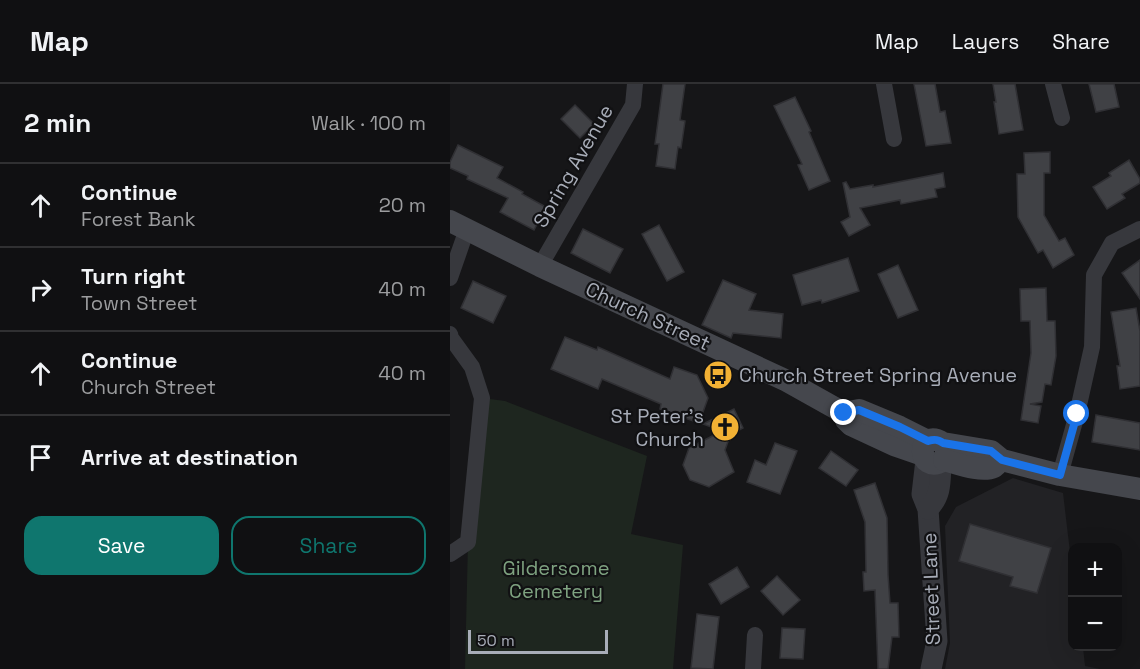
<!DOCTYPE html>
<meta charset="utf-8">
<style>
:root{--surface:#101012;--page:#1e1e20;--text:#f1f3f6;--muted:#9c9d9f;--line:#303032;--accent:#0f766e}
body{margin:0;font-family:"Space Grotesk",sans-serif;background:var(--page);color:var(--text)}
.controls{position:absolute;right:18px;bottom:18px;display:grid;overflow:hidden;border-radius:12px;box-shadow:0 6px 24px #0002}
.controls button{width:54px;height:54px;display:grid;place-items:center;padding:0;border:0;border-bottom:2px solid var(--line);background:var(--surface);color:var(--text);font:30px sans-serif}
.scale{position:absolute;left:18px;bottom:15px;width:140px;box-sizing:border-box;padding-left:6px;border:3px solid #a8adb8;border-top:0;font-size:16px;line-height:21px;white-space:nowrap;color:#a8adb8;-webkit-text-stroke:4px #111113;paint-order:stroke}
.stop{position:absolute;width:18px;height:18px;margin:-14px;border:4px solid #1a73e8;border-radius:50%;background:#fff}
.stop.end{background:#1a73e8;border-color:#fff;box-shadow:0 2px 6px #0008}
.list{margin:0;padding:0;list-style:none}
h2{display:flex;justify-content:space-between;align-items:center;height:78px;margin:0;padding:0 24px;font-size:26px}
h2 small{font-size:20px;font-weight:400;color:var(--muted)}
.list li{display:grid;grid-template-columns:39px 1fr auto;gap:18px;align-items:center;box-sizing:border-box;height:84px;padding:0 24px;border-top:2px solid var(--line)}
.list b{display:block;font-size:22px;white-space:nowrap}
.list p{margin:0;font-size:20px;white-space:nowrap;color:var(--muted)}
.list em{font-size:20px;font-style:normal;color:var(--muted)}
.actions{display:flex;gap:12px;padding:18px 24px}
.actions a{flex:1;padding:14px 0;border:2px solid var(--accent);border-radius:18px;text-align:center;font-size:21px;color:var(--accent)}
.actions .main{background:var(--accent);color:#fff}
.icon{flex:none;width:33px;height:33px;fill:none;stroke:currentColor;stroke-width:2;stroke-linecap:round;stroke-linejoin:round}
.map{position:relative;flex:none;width:690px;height:585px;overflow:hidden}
header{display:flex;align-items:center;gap:36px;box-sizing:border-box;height:84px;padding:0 30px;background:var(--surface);border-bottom:2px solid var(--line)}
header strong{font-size:28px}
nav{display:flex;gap:33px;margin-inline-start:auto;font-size:21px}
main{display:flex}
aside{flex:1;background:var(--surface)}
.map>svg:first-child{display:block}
.built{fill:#222225}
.green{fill:#1e261f}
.building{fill:#404145;stroke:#303034;stroke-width:1.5}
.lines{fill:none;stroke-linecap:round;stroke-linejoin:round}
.minor{stroke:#37383d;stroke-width:16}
.tertiary{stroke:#37383d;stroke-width:21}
.secondary{stroke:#45474d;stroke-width:22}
.route{stroke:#1a73e8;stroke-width:8}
.labels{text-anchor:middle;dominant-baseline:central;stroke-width:4.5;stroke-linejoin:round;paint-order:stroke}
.street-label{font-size:20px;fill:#a8adb8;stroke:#111113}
.poi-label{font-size:20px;fill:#a8adb8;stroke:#111113;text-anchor:start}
.park-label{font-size:20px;fill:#7fa381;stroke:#111113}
</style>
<header>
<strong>Map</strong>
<nav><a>Map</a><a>Layers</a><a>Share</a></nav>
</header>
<main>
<aside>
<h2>2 min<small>Walk · 100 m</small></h2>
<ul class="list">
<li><svg class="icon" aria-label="ahead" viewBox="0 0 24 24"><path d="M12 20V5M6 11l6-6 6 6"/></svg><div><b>Continue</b><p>Forest Bank</p></div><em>20 m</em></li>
<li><svg class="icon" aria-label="right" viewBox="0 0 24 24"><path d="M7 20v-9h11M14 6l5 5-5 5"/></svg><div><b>Turn right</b><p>Town Street</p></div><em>40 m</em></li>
<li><svg class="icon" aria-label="ahead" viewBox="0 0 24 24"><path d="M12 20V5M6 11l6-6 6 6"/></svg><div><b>Continue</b><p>Church Street</p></div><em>40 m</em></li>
<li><svg class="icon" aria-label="arrive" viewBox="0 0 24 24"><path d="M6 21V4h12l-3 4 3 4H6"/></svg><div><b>Arrive at destination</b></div></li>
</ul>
<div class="actions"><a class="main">Save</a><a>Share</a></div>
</aside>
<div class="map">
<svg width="690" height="585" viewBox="0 0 690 585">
<rect width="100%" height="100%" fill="#161618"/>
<path class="built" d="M563,394L613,409L622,485V562L633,563L635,582L650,585H495L500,559L495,442L506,423Z"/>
<path class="green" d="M32,314L55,317L197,372L181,450L233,461L223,585H15L18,458Z"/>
<g class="building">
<path d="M213,0H235L230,36L235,37L231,64L228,63L225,85L206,82L209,60H205Z"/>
<path d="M464,0H485L490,28L495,27L501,59L476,62Z"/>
<path d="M543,0H565L573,46L549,50L544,18H546Z"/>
<path d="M639,0H664L669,23L646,28Z"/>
<path d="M345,13L361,47L359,48L380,97L359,106L348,81L352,80L324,22Z"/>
<path d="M125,21L144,40L130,54L111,35Z"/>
<path d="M8,61L53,83L47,94L73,108L72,110L96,123L84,146L50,128L58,114L17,95L18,92L0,84V78Z"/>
<path d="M600,68V89H594V131L609,157L615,154L624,171L603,184L593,166L588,169L568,133L567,90H575L574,69Z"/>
<path d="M679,76L690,95V99L672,110L675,114L657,125L643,103L661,92L659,89Z"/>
<path d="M493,89L495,103L485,105L487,113L451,120L450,116L410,124L420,141L399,152L391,138L400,133L393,99L396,98L400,105L423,101V103Z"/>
<path d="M209,141L234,188L217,197L192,150Z"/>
<path d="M133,145L173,165L160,189L121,169Z"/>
<path d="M398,174L409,207L372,219L371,216L352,221L343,191Z"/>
<path d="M690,176V215L672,189Z"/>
<path d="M448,181L468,226L448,234L428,190Z"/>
<path d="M273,196L306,210L299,226L333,230L331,254L283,249L281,254L252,241Z"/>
<path d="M23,197L56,212L43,239L11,224Z"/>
<path d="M596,204L597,237H605L606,272L601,301L595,300L592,318L580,320L591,322L588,339L571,336L581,269L580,237H571L570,205Z"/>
<path d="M686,224L690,247V302L670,305L667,282H670L661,228Z"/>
<path d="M115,253L147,266L148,263L220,295L224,283L247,291L258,314L249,339L210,325L211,320L152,295L148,305L101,285Z"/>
<path d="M284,325L293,344L282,350L281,349L275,366L284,388L259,403L240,396L233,381L239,364L272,347L253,340Z"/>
<path d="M646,331L690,339V366L642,358Z"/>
<path d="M325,359L347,367L330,410L297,398L305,376L316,381Z"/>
<path d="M381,367L408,386L396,402L369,384Z"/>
<path d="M425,399L437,434L438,491L440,519H448L449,553H442L438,585H428L425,506L414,507L413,488H416L415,438L404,406Z"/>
<path d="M520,440L601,464L587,509L560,502L563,493L509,477Z"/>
<path d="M287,483L299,503L271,520L259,500Z"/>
<path d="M327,492L350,516L333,531L311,507Z"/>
<path d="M247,530L269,533L263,585L241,584Z"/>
<path d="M332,544L355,545L353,575L330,574Z"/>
</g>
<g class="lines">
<g class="minor">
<path d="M434,0L444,55"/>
<path d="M603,0L612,34"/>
<path d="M90,182L183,21L185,0"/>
<path d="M0,194L17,145"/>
<path d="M0,250L1,254L22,283L32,314L18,458L0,470"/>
<path d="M610,391L627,330L642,263L644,191L662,159L690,145"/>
<path d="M303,585L305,551"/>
</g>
<g class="tertiary">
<path d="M476,376L472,410L478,425L487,557L481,585"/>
<path d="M478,425C492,411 490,397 491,378"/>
</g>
<g class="secondary">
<path d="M0,137L90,182L335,296L394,329L396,336L401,341L444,361L473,371"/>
<path d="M394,329L409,326L450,343L478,357"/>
<path d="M493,359L497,367L494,376C466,393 466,342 493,359L541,367L552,376L610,391L690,405"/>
<path d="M494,376C506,379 531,389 544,383C546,381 549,378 552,376"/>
</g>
</g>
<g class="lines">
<path class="route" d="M394,329L409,326L450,343L478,357C484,355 488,355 493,359L541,367L552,376L610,391L627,330"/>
</g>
<defs>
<g id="bus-disc" transform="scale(1.5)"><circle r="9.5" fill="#f2b134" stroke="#111113"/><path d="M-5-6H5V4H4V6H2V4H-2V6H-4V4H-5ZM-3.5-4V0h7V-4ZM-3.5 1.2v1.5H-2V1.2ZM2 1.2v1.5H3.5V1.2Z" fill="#111"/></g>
<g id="church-disc" transform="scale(1.5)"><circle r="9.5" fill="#f2b134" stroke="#111113"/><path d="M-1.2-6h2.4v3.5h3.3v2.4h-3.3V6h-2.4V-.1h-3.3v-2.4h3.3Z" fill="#111"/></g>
</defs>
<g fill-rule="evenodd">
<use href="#bus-disc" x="268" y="291"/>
<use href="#church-disc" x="275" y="343"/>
</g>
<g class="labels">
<g class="street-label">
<text transform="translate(123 82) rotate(-60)">Spring Avenue</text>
<text transform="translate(198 232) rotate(25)">Church Street</text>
<text transform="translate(481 505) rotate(-92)">Street Lane</text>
</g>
<g class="poi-label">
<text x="289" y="291">Church Street Spring Avenue</text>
<text x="254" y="332" text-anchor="end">St Peter's<tspan x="254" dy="23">Church</tspan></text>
</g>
<g class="park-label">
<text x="106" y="484">Gildersome<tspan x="106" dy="23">Cemetery</tspan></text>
</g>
</g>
</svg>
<div class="controls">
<button>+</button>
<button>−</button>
</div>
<div class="scale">50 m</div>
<div class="stop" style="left:627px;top:330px"></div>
<div class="stop end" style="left:394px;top:329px"></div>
</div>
</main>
